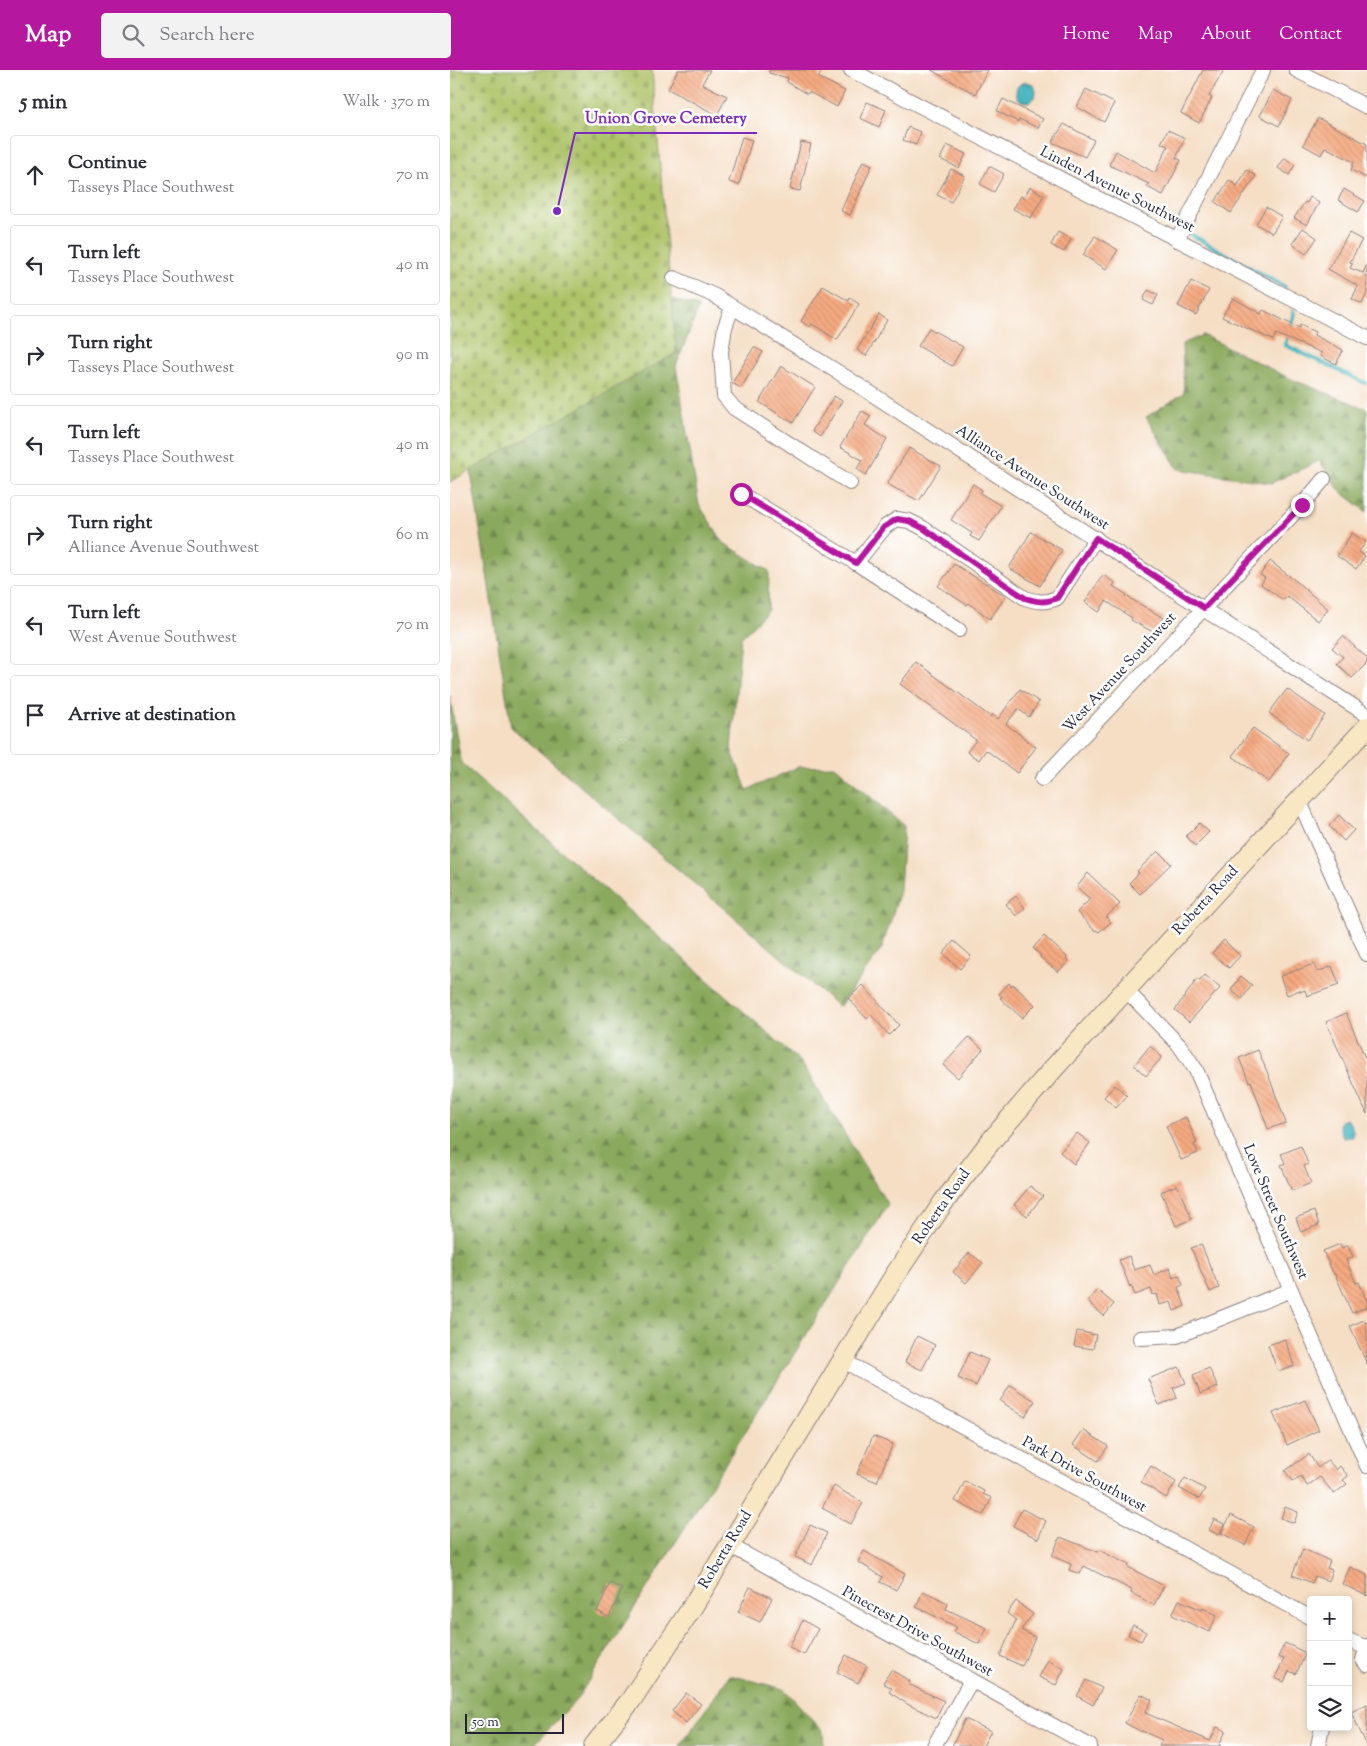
<!DOCTYPE html>
<meta charset="utf-8">
<style>
:root{--surface:#fff;--page:#f2f2f3;--text:#2b2b33;--muted:#7c7c81;--line:#e1e1e2;--accent:#b5179e}
body{margin:0;font-family:"Sorts Mill Goudy",serif;background:var(--page);color:var(--text)}
.controls{position:absolute;right:15px;bottom:15px;display:grid;overflow:hidden;border-radius:5px;box-shadow:0 2px 8px #0003}
.controls button{width:45px;height:45px;display:grid;place-items:center;padding:0;border:0;border-bottom:1px solid var(--line);background:var(--surface);color:var(--text);font:25px sans-serif}
.scale{position:absolute;left:15px;bottom:12px;width:99px;box-sizing:border-box;padding-left:5px;border:2px solid #22223b;border-top:0;font-size:14px;line-height:18px;white-space:nowrap;color:#22223b;-webkit-text-stroke:4px #fff;paint-order:stroke}
.stop{position:absolute;width:15px;height:15px;margin:-11px;border:4px solid #b5179e;border-radius:50%;background:#fff}
.stop.end{background:#b5179e;border-color:#fff;box-shadow:0 1px 5px #0008}
.list{margin:0;padding:0;list-style:none}
h2{display:flex;justify-content:space-between;align-items:center;height:65px;margin:0;padding:0 20px;font-size:21px}
h2 small{font-size:16px;font-weight:400;color:var(--muted)}
.list li{display:grid;grid-template-columns:32px 1fr auto;gap:15px;align-items:center;box-sizing:border-box;height:80px;margin:0 10px 10px;padding:0 10px;border:1px solid var(--line);border-radius:5px}
.list b{display:block;font-size:19px;white-space:nowrap}
.list p{margin:0;font-size:16px;white-space:nowrap;color:var(--muted)}
.list em{font-size:16px;font-style:normal;color:var(--muted)}
.icon{flex:none;width:28px;height:28px;fill:none;stroke:currentColor;stroke-width:2;stroke-linecap:round;stroke-linejoin:round}
.map{position:relative;flex:none;width:917px;height:1676px;overflow:hidden}
header{display:flex;align-items:center;gap:30px;box-sizing:border-box;height:70px;padding:0 25px;background:var(--accent);color:#fff}
header strong{font-size:24px}
nav{display:flex;gap:28px;margin-inline-start:auto;font-size:18px}
.search{width:350px;height:45px;background:var(--page);display:flex;align-items:center;gap:12px;box-sizing:border-box;padding:0 18px;border-radius:5px;color:var(--muted);font-size:19px}
main{display:flex}
aside{flex:1;background:var(--surface)}
.map>svg:first-child{display:block}
.forest{fill:url(#forest-firs);stroke:#56664c}
.cemetery{fill:url(#cemetery-stones);stroke:#687252}
.water{fill:url(#water-ripples);stroke:#346c7e}
.lines{fill:none;stroke-linecap:round;stroke-linejoin:round}
.stream{stroke:#47b6c0;stroke-width:4}
.building{fill:url(#building-back-hatch)}
.street-casing{stroke:#8c8080;stroke-width:16}
.secondary-casing{stroke:#8c8080;stroke-width:22}
.street{stroke:#fff;stroke-width:14}
.secondary{stroke:#f9e7c3;stroke-width:20}
.route{stroke:#b5179e;stroke-width:6}
.labels{text-anchor:middle;dominant-baseline:central;stroke-width:5;stroke-linejoin:round;paint-order:stroke}
.street-label{font-size:15px;fill:#22223b;stroke:#fff}
.leader{fill:none;stroke:#7b2cbf;stroke-width:2}
.callout-dot{fill:#7b2cbf;stroke:#fff;stroke-width:2}
.callout-label{font-size:16px;text-anchor:middle;font-weight:bold;fill:#7b2cbf;stroke:#fff;stroke-width:5;stroke-linejoin:round;paint-order:stroke}
</style>
<header>
<strong>Map</strong>
<div class="search"><svg class="icon" aria-label="search" viewBox="0 0 24 24"><circle cx="10" cy="10" r="6"/><path d="M15 15l6 6"/></svg>Search here</div>
<nav><a>Home</a><a>Map</a><a>About</a><a>Contact</a></nav>
</header>
<main>
<aside>
<h2>5 min<small>Walk · 370 m</small></h2>
<ul class="list">
<li><svg class="icon" aria-label="ahead" viewBox="0 0 24 24"><path d="M12 20V5M6 11l6-6 6 6"/></svg><div><b>Continue</b><p>Tasseys Place Southwest</p></div><em>70 m</em></li>
<li><svg class="icon" aria-label="left" viewBox="0 0 24 24"><path d="M17 20v-9H6M10 6l-5 5 5 5"/></svg><div><b>Turn left</b><p>Tasseys Place Southwest</p></div><em>40 m</em></li>
<li><svg class="icon" aria-label="right" viewBox="0 0 24 24"><path d="M7 20v-9h11M14 6l5 5-5 5"/></svg><div><b>Turn right</b><p>Tasseys Place Southwest</p></div><em>90 m</em></li>
<li><svg class="icon" aria-label="left" viewBox="0 0 24 24"><path d="M17 20v-9H6M10 6l-5 5 5 5"/></svg><div><b>Turn left</b><p>Tasseys Place Southwest</p></div><em>40 m</em></li>
<li><svg class="icon" aria-label="right" viewBox="0 0 24 24"><path d="M7 20v-9h11M14 6l5 5-5 5"/></svg><div><b>Turn right</b><p>Alliance Avenue Southwest</p></div><em>60 m</em></li>
<li><svg class="icon" aria-label="left" viewBox="0 0 24 24"><path d="M17 20v-9H6M10 6l-5 5 5 5"/></svg><div><b>Turn left</b><p>West Avenue Southwest</p></div><em>70 m</em></li>
<li><svg class="icon" aria-label="arrive" viewBox="0 0 24 24"><path d="M6 21V4h12l-3 4 3 4H6"/></svg><div><b>Arrive at destination</b></div></li>
</ul>
</aside>
<div class="map">
<svg width="917" height="1676" viewBox="0 0 917 1676">
<defs>
<pattern id="forest-firs" width="22" height="20" patternUnits="userSpaceOnUse" patternTransform="scale(1.25)"><rect width="22" height="20" fill="#8aa95c"/><path d="M5 1l3.5 6h-7zM16 11l3.5 6h-7z" fill="#70894d"/></pattern>
<pattern id="cemetery-stones" width="16" height="16" patternUnits="userSpaceOnUse" patternTransform="scale(1.25)"><rect width="16" height="16" fill="#adc368"/><path d="M2 7V4a2 2 0 0 1 4 0v3zM10 15v-3a2 2 0 0 1 4 0v3z" fill="#95a75b"/></pattern>
<pattern id="water-ripples" width="26" height="14" patternUnits="userSpaceOnUse" patternTransform="scale(1.25)"><rect width="26" height="14" fill="#47b6c0"/><path d="M2 4q2-2 4 0t4 0M15 11q2-2 4 0t4 0" fill="none" stroke="#3b949d"/></pattern>
<pattern id="building-back-hatch" width="6" height="6" patternUnits="userSpaceOnUse" patternTransform="scale(1.25)"><rect width="6" height="6" fill="#f5aa81"/><path d="M-1 5l2 2M0 0l6 6M5-1l2 2" fill="none" stroke="#d29270"/></pattern>
</defs>
<rect width="100%" height="100%" fill="#fff"/>
<filter id="ink" filterUnits="userSpaceOnUse"><feTurbulence type="fractalNoise" baseFrequency=".02" numOctaves="2"/><feDisplacementMap in="SourceGraphic" scale="10" xChannelSelector="R" yChannelSelector="G"/><feConvolveMatrix kernelMatrix="1 2 1 2 8 2 1 2 1" color-interpolation-filters="sRGB"/></filter>
<filter id="wash" filterUnits="userSpaceOnUse"><feTurbulence type="fractalNoise" baseFrequency=".0096" numOctaves="4" result="noise"/><feDisplacementMap in="SourceGraphic" scale="20" xChannelSelector="R" yChannelSelector="G"/><feGaussianBlur stdDeviation="1.12" result="paint"/><feColorMatrix in="noise" values="0 0 0 0 0 0 0 0 0 0 0 0 0 0 0 0 0 1.4 0 .05"/><feComposite in="paint" operator="in"/></filter>
<g filter="url(#wash)">
<rect width="100%" height="100%" fill="#f5dec4"/>
<g class="forest">
<path d="M203,223L249,237L226,296L249,435L274,473L319,501L318,540L291,568L281,679L297,720L348,697L385,696L454,756L450,821L432,878L389,937L61,657L10,332Z"/>
<path d="M753,265L841,309L917,339V442L890,421L869,391L821,413L728,399L696,347L734,323L732,274Z"/>
<path d="M0,626L11,693L351,992L438,1135L127,1629L83,1676H0Z"/>
<path d="M280,1605L334,1619L373,1661L374,1676H230Z"/>
</g>
<path class="cemetery" d="M0,0H202L226,283L0,412Z"/>
<g class="water">
<circle cx="576" cy="22" r="10"/>
<path d="M896,1049C902,1054 904,1061 903,1067L893,1068L889,1056L890,1051Z"/>
</g>
<g class="lines">
<g class="stream">
<path d="M740,164L835,217"/>
<path d="M840,258L844,245L843,241"/>
<path d="M838,264L835,275L915,313"/>
</g>
</g>
<g id="blocks">
<g class="building">
<path d="M228,0H260L252,14L277,26L267,45L218,19Z"/>
<path d="M319,0H372L368,7L395,21L387,37L359,22L357,24L337,12L338,8L319,3Z"/>
<path d="M481,0H538L525,24Z"/>
<path d="M753,0H774L759,26L762,28L749,53L731,43Z"/>
<path d="M636,19L664,33L654,52L627,37Z"/>
<path d="M823,20L842,30L829,56L810,46Z"/>
<path d="M553,29L593,49L588,58L569,49L568,52L547,41Z"/>
<path d="M417,32L436,40L429,57L410,48Z"/>
<path d="M868,48L917,74V108L901,100L904,92L875,77L871,85L853,75Z"/>
<path d="M614,54L644,70L635,87L602,72Z"/>
<path d="M458,57L471,62L466,75L453,70Z"/>
<path d="M718,60L735,68L726,88L731,90L713,125L697,117L699,114L659,95L666,81L705,103L718,76L711,73Z"/>
<path d="M292,67L302,70L289,115L279,112Z"/>
<path d="M351,72L361,74L350,121L340,119Z"/>
<path d="M497,75L516,84L509,98L490,89Z"/>
<path d="M835,88L845,95L839,105L828,98Z"/>
<path d="M413,91L422,95L400,145L391,141Z"/>
<path d="M539,96L554,104L544,122L530,114Z"/>
<path d="M501,99L515,106L501,132L487,125Z"/>
<path d="M797,100L806,106L781,143L765,132L779,110L787,116Z"/>
<path d="M580,117L594,125L581,148L563,139L571,126L574,128Z"/>
<path d="M894,119L915,131L908,142L888,130Z"/>
<path d="M860,127L869,133L857,155L844,148L855,132L857,133Z"/>
<path d="M816,137L832,147L822,163L806,154Z"/>
<path d="M853,158L867,168L856,184L842,174Z"/>
<path d="M608,162L621,169L614,182L601,175Z"/>
<path d="M899,163L912,170L900,192L903,193L900,198L913,203L917,194V223L912,234L902,229L908,216L878,199Z"/>
<path d="M645,166L668,180L656,199L633,185Z"/>
<path d="M741,211L759,220L746,245L728,236Z"/>
<path d="M373,216L399,231L400,228L409,234L387,270L362,254L360,257L351,251Z"/>
<path d="M698,220L708,225L703,235L693,230Z"/>
<path d="M783,228L811,244L813,240L849,258L850,255L865,262L864,265L893,280L886,294L870,286L872,283L826,264L823,270L772,247Z"/>
<path d="M429,244L437,250L416,286L407,280Z"/>
<path d="M479,258L513,277L502,296L468,276Z"/>
<path d="M304,277L313,282L291,318L282,313Z"/>
<path d="M331,296L365,317L343,353L309,332Z"/>
<path d="M384,326L392,331L370,367L362,361Z"/>
<path d="M412,341L421,346L415,355L437,369L416,405L407,399L412,390L390,377Z"/>
<path d="M459,378L491,396L469,431L437,414Z"/>
<path d="M523,414L532,420L530,423L551,436L529,471L520,466L522,463L501,450Z"/>
<path d="M581,462L612,480L590,516L559,498Z"/>
<path d="M902,463L916,472L909,482L915,486L906,499L887,486Z"/>
<path d="M820,491L847,512L878,539L868,551L837,526L833,530L811,514L815,508L810,505Z"/>
<path d="M504,494L556,526L540,549L518,533L517,535L488,516Z"/>
<path d="M653,505L665,513L663,516L677,525L676,526L714,548L705,563L681,550L682,548L656,531L649,542L635,532Z"/>
<path d="M893,566L917,588V593L902,608L887,594L893,587L882,578Z"/>
<path d="M466,592L541,647L542,644L548,649L570,619L589,632L579,647L568,639L556,654L586,677L567,703L536,680L529,690L517,682L526,670L450,614Z"/>
<path d="M837,619L875,645L857,670L819,643Z"/>
<path d="M803,658L839,683L819,712L782,686Z"/>
<path d="M889,745L904,760L894,771L879,756Z"/>
<path d="M749,753L759,762L745,776L736,766Z"/>
<path d="M708,781L721,794L690,824L679,813L689,803L687,801Z"/>
<path d="M638,803L670,834L656,847L661,852L649,862L646,860L645,861L627,842L640,829L627,817Z"/>
<path d="M566,826L575,838L566,846L556,834Z"/>
<path d="M594,866L617,887L616,889L619,891L608,902L590,887L591,886L583,878Z"/>
<path d="M774,870L790,886L779,898L762,883Z"/>
<path d="M504,871L521,886L510,899L493,884Z"/>
<path d="M864,894L867,902L882,896L889,915L857,926L855,920L850,922V920L837,925L830,906Z"/>
<path d="M755,905L770,918L739,952L725,940L747,909L750,911Z"/>
<path d="M791,906L802,915L792,929L781,920Z"/>
<path d="M559,913L561,916L563,914L585,935L572,948L550,928L552,927L549,924Z"/>
<path d="M413,915L449,955L439,965L421,945L417,949L398,928Z"/>
<path d="M896,943L917,992V1044L876,952Z"/>
<path d="M519,967L533,979L508,1008L493,995Z"/>
<path d="M700,976L712,987L696,1006L684,995Z"/>
<path d="M808,980L818,1004L836,1053L818,1059L801,1011L799,1012L789,988Z"/>
<path d="M665,1015L677,1026L666,1038L654,1027Z"/>
<path d="M736,1047L747,1073L744,1074L748,1083L731,1090L716,1056Z"/>
<path d="M627,1063L640,1073L624,1094L610,1082Z"/>
<path d="M851,1076L858,1094L854,1096L861,1113L842,1121L831,1095L835,1093L831,1084Z"/>
<path d="M727,1115L742,1149L726,1156L711,1122Z"/>
<path d="M580,1116L593,1126L577,1146L564,1135Z"/>
<path d="M864,1141L869,1155L851,1162L846,1148Z"/>
<path d="M751,1174L769,1218L760,1222L741,1178Z"/>
<path d="M890,1174L892,1178L898,1175L903,1187L896,1190L906,1213L909,1212L917,1231V1237L902,1243L885,1204L884,1205L873,1181Z"/>
<path d="M519,1183L533,1193L516,1213L503,1202Z"/>
<path d="M679,1186L684,1200L700,1195L704,1205L720,1198L723,1208L729,1205L733,1215L728,1217L735,1236L724,1241L721,1232L710,1235L707,1224L703,1225L701,1219L685,1225L681,1215L680,1217L669,1190Z"/>
<path d="M647,1220L664,1234L654,1246L637,1231Z"/>
<path d="M914,1250L917,1256V1294L900,1256Z"/>
<path d="M627,1261L646,1265L643,1279L624,1276Z"/>
<path d="M467,1266L485,1275L472,1300L455,1292Z"/>
<path d="M835,1269L844,1296L828,1302L818,1275Z"/>
<path d="M520,1282L538,1290L526,1316L508,1308Z"/>
<path d="M729,1297L736,1313L723,1318L727,1328L709,1335L698,1309Z"/>
<path d="M759,1298L768,1317L750,1324L743,1305Z"/>
<path d="M560,1315L585,1331L575,1347L550,1331Z"/>
<path d="M855,1330L869,1360L837,1375L823,1343Z"/>
<path d="M633,1360L658,1376L648,1391L623,1375Z"/>
<path d="M423,1366L443,1374L427,1412L407,1404Z"/>
<path d="M859,1384L868,1398L878,1390L886,1400L890,1396L898,1406L893,1410L897,1414L884,1424L870,1407L857,1416L851,1406L843,1411L835,1401Z"/>
<path d="M701,1396L726,1412L716,1428L691,1412Z"/>
<path d="M735,1408L755,1419L749,1429L729,1418Z"/>
<path d="M515,1411L534,1421L533,1424L542,1428L533,1445L505,1431Z"/>
<path d="M384,1416L413,1433L401,1454L372,1438Z"/>
<path d="M835,1437L848,1442L844,1453L831,1448Z"/>
<path d="M572,1439L596,1451L588,1469L563,1456Z"/>
<path d="M781,1445L804,1457L795,1475L771,1463Z"/>
<path d="M764,1449L774,1454L769,1465L759,1460Z"/>
<path d="M360,1455L377,1463L362,1495L345,1487Z"/>
<path d="M610,1467L648,1482L649,1480L679,1495L678,1497L714,1516L704,1535L681,1523L682,1520L634,1496L630,1504L619,1500L621,1494L602,1486Z"/>
<path d="M853,1479L880,1491L877,1498L882,1500L878,1511L865,1506L862,1513L842,1505Z"/>
<path d="M414,1481L455,1504L446,1520L430,1512L433,1507L408,1492Z"/>
<path d="M900,1497L917,1505V1526L892,1514Z"/>
<path d="M160,1513L172,1519L159,1547L147,1541Z"/>
<path d="M300,1517L322,1528L310,1552L288,1542Z"/>
<path d="M473,1521L498,1533L496,1539L537,1558L529,1574L504,1562L507,1557L466,1537Z"/>
<path d="M729,1530L752,1540L753,1538L767,1545L759,1562L722,1545Z"/>
<path d="M566,1531L583,1544L571,1560L585,1567L572,1596L550,1586L566,1550L557,1543Z"/>
<path d="M353,1550L368,1559L354,1585L339,1577Z"/>
<path d="M683,1555L696,1562L691,1571L678,1565Z"/>
<path d="M835,1573L856,1583L846,1604L839,1601L834,1612L825,1608L834,1589L828,1587Z"/>
<path d="M396,1585L417,1596L408,1613L387,1602Z"/>
<path d="M598,1590L614,1599L606,1615L589,1607Z"/>
<path d="M441,1600L460,1611L458,1614L494,1631L486,1648L459,1635L439,1622L442,1618L433,1613Z"/>
<path d="M636,1610L652,1618L643,1635L627,1626Z"/>
<path d="M236,1623L251,1634L236,1653L222,1641Z"/>
<path d="M691,1624L702,1630L695,1643L760,1671L767,1657L776,1661L769,1675L771,1676H709L712,1670L692,1661V1662L675,1653Z"/>
<path d="M917,1634V1676L901,1642Z"/>
<path d="M515,1649L541,1661L533,1676H502Z"/>
</g>
</g>
</g>
<g filter="url(#ink)">
<use href="#blocks" fill-opacity="0" stroke="#8c8080" stroke-width="1"/>
<g class="lines">
<g class="street-casing">
<g id="street">
<path d="M401,0L917,268"/>
<path d="M846,0L917,37"/>
<path d="M727,170L813,0"/>
<path d="M224,208L265,226L391,304L917,645"/>
<path d="M282,238L275,257L271,282L274,326L284,338L400,413"/>
<path d="M291,424L406,493L509,560"/>
<path d="M406,493L435,457L447,449L459,451L473,458L575,528C587,532 595,533 607,528L646,468"/>
<path d="M592,709L852,435L874,409"/>
<path d="M849,730L917,884"/>
<path d="M675,919L730,976L746,1000L917,1396"/>
<path d="M690,1268L727,1266L841,1220"/>
<path d="M392,1290L861,1548"/>
<path d="M279,1475L640,1676"/>
<path d="M898,1570L917,1578"/>
<path d="M917,1576L913,1590L917,1595"/>
<path d="M484,1676L521,1611"/>
<path d="M868,1676L872,1657"/>
</g>
</g>
<g class="secondary-casing">
<path id="secondary" d="M144,1676L181,1630L241,1539L445,1205L493,1133L541,1071L603,999L917,657"/>
</g>
<use href="#street" class="street"/>
<use href="#secondary" class="secondary"/>
</g>
</g>
<g class="lines" filter="url(#ink)">
<path class="route" d="M291,424L406,493L434,457L447,449L459,451L473,458L575,528C587,532 595,533 607,528L646,468L754,538L852,435"/>
</g>
<g class="labels">
<g class="street-label">
<text transform="translate(667 120) rotate(27)">Linden Avenue Southwest</text>
<text transform="translate(582 408) rotate(33)">Alliance Avenue Southwest</text>
<text transform="translate(670 603) rotate(-47)">West Avenue Southwest</text>
<text transform="translate(756 831) rotate(-47)">Roberta Road</text>
<text transform="translate(492 1137) rotate(-55)">Roberta Road</text>
<text transform="translate(825 1142) rotate(67)">Love Street Southwest</text>
<text transform="translate(634 1405) rotate(29)">Park Drive Southwest</text>
<text transform="translate(276 1480) rotate(-59)">Roberta Road</text>
<text transform="translate(467 1562) rotate(29)">Pinecrest Drive Southwest</text>
</g>
</g>
<path class="leader" d="M107 141L125 63H307"/>
<circle class="callout-dot" cx="107" cy="141" r="5"/>
<g class="callout-label">
<text x="216" y="53">Union Grove Cemetery</text>
</g>
</svg>
<div class="controls">
<button>+</button>
<button>−</button>
<button><svg class="icon" aria-label="layers" viewBox="0 0 24 24"><path d="M12 4l9 5-9 5-9-5zM3 14l9 5 9-5"/></svg></button>
</div>
<div class="scale">50 m</div>
<div class="stop" style="left:291px;top:424px"></div>
<div class="stop end" style="left:852px;top:435px"></div>
</div>
</main>
